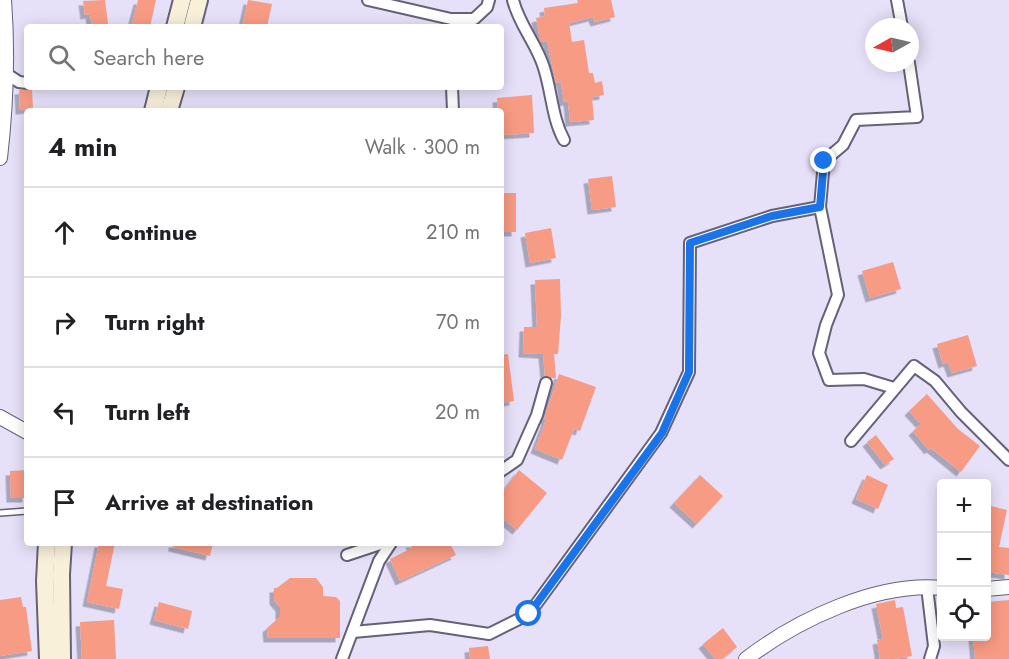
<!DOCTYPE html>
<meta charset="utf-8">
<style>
:root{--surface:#fff;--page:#f6f6f6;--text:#202124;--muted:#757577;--line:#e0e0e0}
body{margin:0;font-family:Jost,sans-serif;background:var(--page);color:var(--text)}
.controls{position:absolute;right:18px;bottom:18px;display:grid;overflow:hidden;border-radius:6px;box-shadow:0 3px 15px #0003}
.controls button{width:54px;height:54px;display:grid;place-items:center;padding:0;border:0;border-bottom:2px solid var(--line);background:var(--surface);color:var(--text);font:30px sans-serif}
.compass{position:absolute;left:865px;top:18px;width:54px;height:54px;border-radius:50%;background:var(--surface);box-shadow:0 3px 15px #0003;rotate:262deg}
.stop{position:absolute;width:18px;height:18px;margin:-14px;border:4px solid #1a73e8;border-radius:50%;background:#fff}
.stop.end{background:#1a73e8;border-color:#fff;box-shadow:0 2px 6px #0008}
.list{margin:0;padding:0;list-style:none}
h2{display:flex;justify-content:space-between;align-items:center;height:78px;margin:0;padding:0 24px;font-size:26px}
h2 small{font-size:20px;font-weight:400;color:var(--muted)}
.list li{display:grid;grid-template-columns:39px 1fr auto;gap:18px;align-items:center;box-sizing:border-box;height:90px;padding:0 24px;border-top:2px solid var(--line)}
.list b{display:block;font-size:22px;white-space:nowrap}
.list em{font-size:20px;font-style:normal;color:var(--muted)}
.icon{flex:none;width:33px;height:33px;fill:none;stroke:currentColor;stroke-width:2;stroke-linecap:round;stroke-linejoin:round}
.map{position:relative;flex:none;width:1009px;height:659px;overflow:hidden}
.search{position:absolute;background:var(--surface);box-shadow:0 3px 15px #0003;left:24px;top:24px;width:480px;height:66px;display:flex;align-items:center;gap:15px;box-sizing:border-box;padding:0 21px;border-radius:6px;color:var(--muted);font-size:22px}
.panel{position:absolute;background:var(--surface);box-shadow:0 3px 15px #0003;left:24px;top:108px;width:480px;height:438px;border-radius:6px}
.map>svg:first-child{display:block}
.building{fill:#f89b84;filter:url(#shadow)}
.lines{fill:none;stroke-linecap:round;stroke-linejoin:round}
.service-casing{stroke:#666177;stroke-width:8}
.minor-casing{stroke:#666177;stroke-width:14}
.tertiary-casing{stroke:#666177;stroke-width:16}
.secondary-casing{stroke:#666177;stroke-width:20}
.service{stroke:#fff;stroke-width:5}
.minor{stroke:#fff;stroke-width:10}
.tertiary{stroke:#fff;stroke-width:14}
.secondary{stroke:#f9f0da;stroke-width:16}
.route{stroke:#1a73e8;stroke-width:8}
</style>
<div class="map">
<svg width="1009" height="659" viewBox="0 0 1009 659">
<defs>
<filter id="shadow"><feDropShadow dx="-4.5" dy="4.5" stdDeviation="0" flood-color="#0004"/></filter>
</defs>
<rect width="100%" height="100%" fill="#e6e0f9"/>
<g class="building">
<path d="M105,0L108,24L92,26L90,14L85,15L83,1Z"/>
<path d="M138,0H156L150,27H131Z"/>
<path d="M248,0L272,4L267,27H242Z"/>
<path d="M577,0H611L615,17L595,22L593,17L569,23L572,42L584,40L589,73H593L595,83L602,81L604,95L592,97L594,120L570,122L568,101L564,102L561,82L556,83L547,41L541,42L540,39L536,18L545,16L544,8L578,3Z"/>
<path d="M32,89L33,109L20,110L19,90Z"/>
<path d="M532,95L534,133L503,135L501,111H498L497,98Z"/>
<path d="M612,176L616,207L592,210L588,179Z"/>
<rect x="501" y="193" width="15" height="39"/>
<path d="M551,228L556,258L530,263L525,233Z"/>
<path d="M893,262L901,289L870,298L862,271Z"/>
<path d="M560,279L561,316L558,354H554L556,378H551L545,376L543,354L523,353L524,327H537L535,280Z"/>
<path d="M968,335L977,366L952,373L948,362L943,364L937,344Z"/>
<path d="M508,354L514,401L501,403V355Z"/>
<path d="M559,374L596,387L580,431L574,429L562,460L535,449L546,420L544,419Z"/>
<path d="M927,394L958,429L980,446L961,472L931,448L929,450L913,431L921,424L909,411Z"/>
<path d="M876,435L894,459L885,465L867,442Z"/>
<path d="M27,470V498H11L10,471Z"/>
<path d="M519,470L547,493L517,530L501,517V494Z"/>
<path d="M700,475L723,496L697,524L674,503Z"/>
<path d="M867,475L888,485L878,509L856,499Z"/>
<path d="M987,505L1007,510L999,547L1009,548V575L987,572Z"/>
<path d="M99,543H115L106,586L123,589L119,609L87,602Z"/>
<path d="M173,543H213L210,556L173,547Z"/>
<path d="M410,543H450L456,555L400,581L390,559L412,548Z"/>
<path d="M290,578H316L323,587V596L336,597L340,601V638H268L267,628L280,617V607L274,600V588H277Z"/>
<path d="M21,597L23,607H26L32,651L0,656V600Z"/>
<path d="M895,600L896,608L903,607L912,656L894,659H880L877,640L883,639L876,604Z"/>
<path d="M1009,600V659H975L973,636H987V602Z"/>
<path d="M159,602L192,611L188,629L154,620Z"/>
<path d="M114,620L116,659H82L80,622Z"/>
<path d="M723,628L737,647L722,659H715L703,644Z"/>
<path d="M488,646L490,659H470L469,648Z"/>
</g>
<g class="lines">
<g class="service-casing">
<path id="service" d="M0,513L27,511"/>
</g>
<g class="minor-casing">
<g id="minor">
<path d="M368,0L451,19H474L487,7L489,0"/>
<path d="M513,0C519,25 537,44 544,68C552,93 552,118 564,140"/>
<path d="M897,0L902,27"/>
<path d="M5,73L19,82L27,83"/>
<path d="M452,87L453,111"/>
<path d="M894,388L864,379L829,380L819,353L826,325L838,295L820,207L824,161L843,145L856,120L917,117L909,63"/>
<path d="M851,441L914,366L935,381L961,412L1009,460"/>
<path d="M501,471L517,460L537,415L546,383"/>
<path d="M347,555L383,543"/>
<path d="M927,587L934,646L930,659"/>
<path d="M353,632L430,625L489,634L529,614L661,433L689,372L690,243L772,216L820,207"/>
<path d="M342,659L379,561L391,543"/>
</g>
</g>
<g class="tertiary-casing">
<g id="tertiary">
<path d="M0,158C6,106 8,52 4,0"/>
<path d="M0,417L27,432"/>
<path d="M986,589L1009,587"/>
<path d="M746,659C797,620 876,582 942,588"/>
</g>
</g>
<g class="secondary-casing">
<g id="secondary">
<path d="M175,27L182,0"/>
<path d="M192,27L199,0"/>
<path d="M153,111L159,87"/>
<path d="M169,111L176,87"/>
<path d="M47,543L45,581L48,659"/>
<path d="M62,659L61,574L63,543"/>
</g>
</g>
<use href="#service" class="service"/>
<use href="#minor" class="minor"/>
<use href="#tertiary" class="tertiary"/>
<use href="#secondary" class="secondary"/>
</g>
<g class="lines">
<path class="route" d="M529,614L662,433L689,372L690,243L772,216L820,207L824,161"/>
</g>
</svg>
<div class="controls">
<button>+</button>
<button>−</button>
<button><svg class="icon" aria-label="locate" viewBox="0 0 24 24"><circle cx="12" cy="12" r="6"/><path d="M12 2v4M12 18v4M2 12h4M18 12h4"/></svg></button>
</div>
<svg class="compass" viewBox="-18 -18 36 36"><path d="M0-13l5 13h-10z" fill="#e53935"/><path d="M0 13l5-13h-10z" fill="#757577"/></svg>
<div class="stop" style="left:529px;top:614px"></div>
<div class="stop end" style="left:824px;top:161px"></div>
<div class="search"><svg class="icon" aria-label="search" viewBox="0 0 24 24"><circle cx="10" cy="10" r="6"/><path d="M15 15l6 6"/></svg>Search here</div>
<section class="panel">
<h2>4 min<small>Walk · 300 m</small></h2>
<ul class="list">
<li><svg class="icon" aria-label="ahead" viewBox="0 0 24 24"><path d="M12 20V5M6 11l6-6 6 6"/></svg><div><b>Continue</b></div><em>210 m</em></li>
<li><svg class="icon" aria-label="right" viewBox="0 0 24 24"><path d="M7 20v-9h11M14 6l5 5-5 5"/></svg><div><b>Turn right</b></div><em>70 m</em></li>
<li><svg class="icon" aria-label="left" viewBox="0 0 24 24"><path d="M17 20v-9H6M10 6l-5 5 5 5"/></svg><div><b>Turn left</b></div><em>20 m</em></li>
<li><svg class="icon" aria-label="arrive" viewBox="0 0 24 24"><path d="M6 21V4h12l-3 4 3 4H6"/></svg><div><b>Arrive at destination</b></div></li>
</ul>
</section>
</div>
